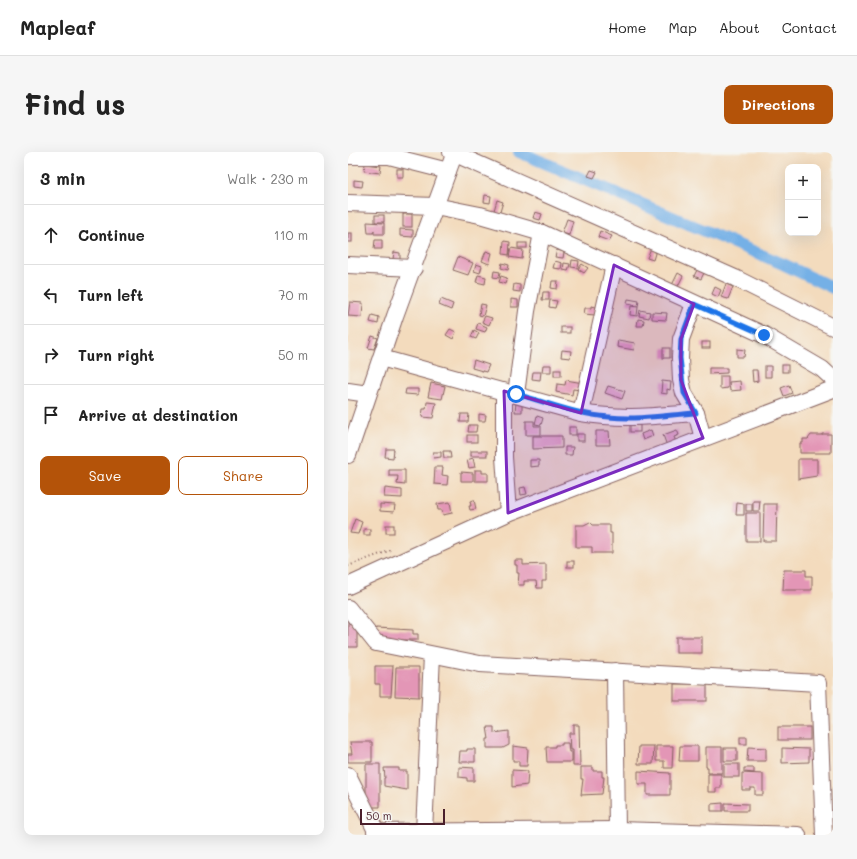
<!DOCTYPE html>
<meta charset="utf-8">
<style>
:root{--surface:#fff;--page:#f6f6f6;--text:#222;--muted:#767676;--line:#e0e0e0;--accent:#b45309}
body{margin:0;font-family:Mali,sans-serif;background:var(--page);color:var(--text)}
.controls{position:absolute;right:12px;top:12px;display:grid;overflow:hidden;border-radius:8px;box-shadow:0 4px 16px #0002}
.controls button{width:36px;height:36px;display:grid;place-items:center;padding:0;border:0;border-bottom:1px solid var(--line);background:var(--surface);color:var(--text);font:20px sans-serif}
.scale{position:absolute;left:12px;bottom:10px;width:85px;box-sizing:border-box;padding-left:4px;border:2px solid #4a1f2b;border-top:0;font-size:11px;line-height:14px;white-space:nowrap;color:#4a1f2b;-webkit-text-stroke:3px #f6f6f2;paint-order:stroke}
.stop{position:absolute;width:12px;height:12px;margin:-9px;border:3px solid #1a73e8;border-radius:50%;background:#fff}
.stop.end{background:#1a73e8;border-color:#fff;box-shadow:0 1px 4px #0008}
.list{margin:0;padding:0;list-style:none}
h2{display:flex;justify-content:space-between;align-items:center;height:52px;margin:0;padding:0 16px;font-size:17px}
h2 small{font-size:13px;font-weight:400;color:var(--muted)}
.list li{display:grid;grid-template-columns:26px 1fr auto;gap:12px;align-items:center;box-sizing:border-box;height:60px;padding:0 16px;border-top:1px solid var(--line)}
.list b{display:block;font-size:15px;white-space:nowrap}
.list em{font-size:13px;font-style:normal;color:var(--muted)}
.actions{display:flex;gap:8px;padding:12px 16px}
.actions a{flex:1;padding:9px 0;border:1px solid var(--accent);border-radius:8px;text-align:center;font-size:14px;color:var(--accent)}
.actions .main{background:var(--accent);color:#fff}
.icon{flex:none;width:22px;height:22px;fill:none;stroke:currentColor;stroke-width:2;stroke-linecap:round;stroke-linejoin:round}
.map{position:relative;flex:none;width:485px;height:683px;overflow:hidden;border-radius:8px}
header{display:flex;align-items:center;gap:24px;box-sizing:border-box;height:56px;padding:0 20px;background:var(--surface);border-bottom:1px solid var(--line)}
header strong{font-size:19px}
nav{display:flex;gap:22px;margin-inline-start:auto;font-size:14px}
.intro{display:flex;align-items:center;justify-content:space-between;box-sizing:border-box;height:96px;padding:0 24px}
h1{margin:0;font-size:28px}
.button{padding:10px 18px;border-radius:8px;background:var(--accent);color:#fff;font-size:14px;font-weight:700}
main{display:flex;gap:24px;padding:0 24px}
aside{flex:1;background:var(--surface);border-radius:8px;box-shadow:0 4px 16px #0002}
.map>svg:first-child{display:block}
.lines{fill:none;stroke-linecap:round;stroke-linejoin:round}
.canal{stroke:#74b0e6;stroke-width:12}
.building{fill:#e396b6}
.minor-casing{stroke:#85615e;stroke-width:18}
.path{stroke:#85615e;stroke-width:2;stroke-dasharray:1 3;stroke-linecap:butt}
.minor{stroke:#fff;stroke-width:16}
.route{stroke:#1a73e8;stroke-width:5}
.marked{fill:#7b2cbf;fill-opacity:0.2;stroke:#7b2cbf;stroke-width:3;stroke-linejoin:round}
</style>
<header>
<strong>Mapleaf</strong>
<nav><a>Home</a><a>Map</a><a>About</a><a>Contact</a></nav>
</header>
<div class="intro"><h1>Find us</h1><a class="button">Directions</a></div>
<main>
<aside>
<h2>3 min<small>Walk · 230 m</small></h2>
<ul class="list">
<li><svg class="icon" aria-label="ahead" viewBox="0 0 24 24"><path d="M12 20V5M6 11l6-6 6 6"/></svg><div><b>Continue</b></div><em>110 m</em></li>
<li><svg class="icon" aria-label="left" viewBox="0 0 24 24"><path d="M17 20v-9H6M10 6l-5 5 5 5"/></svg><div><b>Turn left</b></div><em>70 m</em></li>
<li><svg class="icon" aria-label="right" viewBox="0 0 24 24"><path d="M7 20v-9h11M14 6l5 5-5 5"/></svg><div><b>Turn right</b></div><em>50 m</em></li>
<li><svg class="icon" aria-label="arrive" viewBox="0 0 24 24"><path d="M6 21V4h12l-3 4 3 4H6"/></svg><div><b>Arrive at destination</b></div></li>
</ul>
<div class="actions"><a class="main">Save</a><a>Share</a></div>
</aside>
<div class="map">
<svg width="485" height="683" viewBox="0 0 485 683">
<rect width="100%" height="100%" fill="#f6f6f2"/>
<filter id="ink" filterUnits="userSpaceOnUse"><feTurbulence type="fractalNoise" baseFrequency=".025" numOctaves="2"/><feDisplacementMap in="SourceGraphic" scale="8" xChannelSelector="R" yChannelSelector="G"/><feConvolveMatrix kernelMatrix="1 2 1 2 8 2 1 2 1" color-interpolation-filters="sRGB"/></filter>
<filter id="wash" filterUnits="userSpaceOnUse"><feTurbulence type="fractalNoise" baseFrequency=".012" numOctaves="4" result="noise"/><feDisplacementMap in="SourceGraphic" scale="16" xChannelSelector="R" yChannelSelector="G"/><feGaussianBlur stdDeviation="0.9" result="paint"/><feColorMatrix in="noise" values="0 0 0 0 0 0 0 0 0 0 0 0 0 0 0 0 0 1.4 0 .05"/><feComposite in="paint" operator="in"/></filter>
<g filter="url(#wash)">
<rect width="100%" height="100%" fill="#f3dbbd"/>
<g class="lines">
<path class="canal" d="M171,0L435,112L485,136"/>
</g>
<g id="blocks">
<g class="building">
<path d="M17,12L33,14L32,21L16,19Z"/>
<rect x="49" y="17" width="6" height="8"/>
<path d="M243,18L249,20L246,26L240,24Z"/>
<path d="M6,28L15,29L14,35L6,34Z"/>
<path d="M137,43L143,44L142,51L136,50Z"/>
<path d="M149,48L155,50L151,63L145,62Z"/>
<path d="M187,60L194,62L192,68L185,66Z"/>
<rect x="55" y="62" width="9" height="13"/>
<rect x="27" y="63" width="9" height="7"/>
<path d="M219,67L225,69L221,83L214,81Z"/>
<path d="M19,70L36,71V82H26V78L25,81H20Z"/>
<path d="M52,77L65,78V85L52,84Z"/>
<path d="M252,79L264,84L261,89L250,85Z"/>
<rect x="0" y="81" width="4" height="9"/>
<path d="M27,88H34V97H26Z"/>
<path d="M156,89L162,90L161,103L155,102Z"/>
<rect x="170" y="91" width="9" height="5"/>
<path d="M163,96L175,98L174,107L161,105Z"/>
<path d="M303,96L308,98L305,108L299,106Z"/>
<path d="M209,98L216,100L215,106L207,105Z"/>
<path d="M138,99L144,101L141,112L134,109Z"/>
<path d="M46,100L52,101V108L45,107Z"/>
<path d="M110,105L125,111L120,123L105,118Z"/>
<path d="M224,108L231,109L230,116L223,115Z"/>
<path d="M207,109L214,111L213,117L205,116Z"/>
<path d="M154,111L161,113L160,118L153,116Z"/>
<path d="M216,111L222,112L220,119L215,118Z"/>
<path d="M128,112L134,114L132,121L126,119Z"/>
<path d="M234,112L240,116L236,121L230,117Z"/>
<path d="M349,118L356,121L353,127L346,124Z"/>
<path d="M146,119L152,120L151,126L145,125Z"/>
<path d="M330,121L335,124L327,140L322,137Z"/>
<path d="M130,123L138,125L137,132L128,130Z"/>
<path d="M153,124L159,126L157,132L151,130Z"/>
<path d="M204,129H210L209,137L203,136Z"/>
<path d="M166,132L172,133V140L165,139Z"/>
<path d="M378,132L385,135L380,147L373,145Z"/>
<path d="M367,135L373,138L370,145L364,142Z"/>
<path d="M195,140H201V148H194Z"/>
<path d="M93,147L105,152L103,158L91,153Z"/>
<path d="M163,147L170,148V155H163Z"/>
<path d="M280,147L291,149L290,154L279,152Z"/>
<path d="M202,148L209,149L207,156L201,155Z"/>
<path d="M2,150L15,151L14,165L0,164Z"/>
<path d="M133,152L138,153L135,164L131,163Z"/>
<path d="M243,154L248,155L247,163L236,162L237,156H243Z"/>
<path d="M283,154L290,155L289,164L282,163Z"/>
<path d="M292,158L302,160L301,166L291,164Z"/>
<path d="M304,160L319,161L318,168L304,167Z"/>
<path d="M24,163L31,165L30,172L22,170Z"/>
<path d="M137,164L144,166L141,173L134,170Z"/>
<path d="M290,167L296,168L295,174H289Z"/>
<path d="M130,171L139,175L137,180L128,177Z"/>
<rect x="213" y="175" width="9" height="6"/>
<path d="M102,177L108,180L105,187L98,183Z"/>
<path d="M126,178L131,181L128,187L123,185Z"/>
<path d="M24,184L30,186L26,197L20,196Z"/>
<path d="M270,188L287,191L286,198L269,195Z"/>
<rect x="354" y="190" width="8" height="6"/>
<rect x="315" y="196" width="7" height="10"/>
<path d="M389,197L397,198L396,205H389Z"/>
<path d="M214,198L223,199L222,206L213,205Z"/>
<path d="M126,208L141,213L138,220L124,216Z"/>
<path d="M195,213H203V220H194Z"/>
<rect x="434" y="213" width="6" height="7"/>
<rect x="417" y="214" width="6" height="11"/>
<path d="M361,216H379V221L361,222Z"/>
<rect x="206" y="218" width="7" height="6"/>
<path d="M404,218H409L410,229L405,230Z"/>
<path d="M185,220H193L192,228L184,227Z"/>
<path d="M372,224H380V236L372,237Z"/>
<path d="M218,228L235,231L233,238L225,237L224,243L208,240L209,232L217,233Z"/>
<path d="M314,229L323,230L322,238L319,237V242L313,241Z"/>
<path d="M392,229L393,238L382,239L381,230Z"/>
<path d="M83,231L97,234L94,247L80,245Z"/>
<path d="M441,233L444,241L436,244L433,236Z"/>
<path d="M260,234L277,239L274,247L257,241Z"/>
<path d="M58,237H70V243L57,242Z"/>
<path d="M79,250L88,251L85,266L74,265L75,257H78Z"/>
<path d="M168,251H174V260H167Z"/>
<path d="M113,262H121L120,270H112Z"/>
<path d="M131,262L138,263L137,269H131Z"/>
<path d="M189,264L195,266L193,273L187,272Z"/>
<path d="M178,269H186V274H193V283H178Z"/>
<path d="M121,273H129L128,280H120Z"/>
<rect x="282" y="273" width="10" height="7"/>
<rect x="221" y="275" width="7" height="8"/>
<path d="M303,278L305,284L295,288L293,282Z"/>
<path d="M329,278L331,283L326,285L328,290L319,294L315,283Z"/>
<path d="M248,279H261L262,293H248Z"/>
<rect x="229" y="282" width="7" height="7"/>
<path d="M474,282H483V301H452V291H455V287H460L463,283H474Z"/>
<rect x="119" y="283" width="10" height="7"/>
<path d="M185,284H214V296L185,297Z"/>
<path d="M217,295H225L224,303H217Z"/>
<path d="M38,297H46L45,306L37,305Z"/>
<path d="M95,299H102L103,306H96Z"/>
<rect x="123" y="299" width="16" height="5"/>
<path d="M85,300H93V305L86,306Z"/>
<path d="M125,306L127,315L121,316L119,308Z"/>
<path d="M450,307H469V324L450,327Z"/>
<path d="M182,308H191V314L182,315Z"/>
<path d="M87,315H95L94,323L100,324L99,333L86,332Z"/>
<path d="M41,318H57V333L49,332L50,324H41Z"/>
<path d="M127,318H134V321H140V329H127Z"/>
<path d="M113,320L125,321V329H113Z"/>
<path d="M177,335L179,342L173,343L172,336Z"/>
<path d="M37,336L54,338V346L36,345Z"/>
<path d="M126,348L128,357L122,358L121,354H123L122,349Z"/>
<path d="M405,349H412L411,359H405Z"/>
<path d="M102,350L104,361L95,363L94,358H90L89,352Z"/>
<path d="M389,351L396,352V363H388Z"/>
<path d="M32,352L47,353L46,360L32,359Z"/>
<rect x="398" y="352" width="6" height="7"/>
<path d="M416,352H429L428,389H415Z"/>
<rect x="398" y="361" width="14" height="28"/>
<path d="M7,367L14,370L10,382L2,381Z"/>
<path d="M242,370L245,373H262V381H264V401H244V395H228V373H236Z"/>
<rect x="38" y="373" width="8" height="8"/>
<rect x="16" y="377" width="6" height="6"/>
<path d="M167,408H175V413L198,412V429H194V436H189L188,429H176V433H170L171,421H169V413H167Z"/>
<rect x="219" y="409" width="7" height="6"/>
<path d="M436,418H458V424H464V438H435Z"/>
<path d="M0,463L3,464V473H9V495H0Z"/>
<path d="M28,476L65,478V482H70V488H28Z"/>
<rect x="328" y="485" width="26" height="16"/>
<path d="M27,514H45L43,544H32V532H27Z"/>
<path d="M48,515H71V545L47,544Z"/>
<rect x="326" y="532" width="33" height="17"/>
<path d="M226,573H231L232,614H225V598H222L221,581H226Z"/>
<path d="M139,575H146V581L161,579V593L155,596H139V587H141Z"/>
<rect x="430" y="575" width="32" height="13"/>
<rect x="392" y="585" width="7" height="7"/>
<path d="M2,590H24V610H0V602H4Z"/>
<path d="M214,591H220L221,600H224V610H199L198,595H207V593H214Z"/>
<path d="M165,594L180,596L179,614H171V609H165Z"/>
<path d="M291,594H306L305,612H290Z"/>
<path d="M308,594H325L324,616H316V609H308Z"/>
<path d="M332,594H350V609H331Z"/>
<path d="M358,595H374V621H360V615H358Z"/>
<path d="M400,595L418,596V609H399Z"/>
<rect x="376" y="596" width="13" height="13"/>
<path d="M434,596L461,597V610L434,611Z"/>
<path d="M119,597H127V610H111L112,599H119Z"/>
<path d="M18,612H32V655H21L18,645Z"/>
<rect x="376" y="612" width="15" height="13"/>
<path d="M111,615L126,616V629H119V626L111,625Z"/>
<path d="M233,615H245V619H254V625H256L254,642L233,643L235,627H233Z"/>
<path d="M36,616H51V619H59V638L36,634V626H37Z"/>
<path d="M396,616H406V621L396,620Z"/>
<path d="M164,618L180,619L179,633L164,635Z"/>
<path d="M290,619L322,621V643H299V632H290Z"/>
<path d="M394,621L415,622V643H407V636H402V638H394Z"/>
<path d="M360,622H373V636H368V640H360Z"/>
<path d="M375,651V659H363V652Z"/>
<path d="M377,651L400,652V659H377Z"/>
</g>
</g>
</g>
<g filter="url(#ink)">
<use href="#blocks" fill-opacity="0" stroke="#85615e" stroke-width="1"/>
<g class="lines">
<g class="minor-casing">
<g id="minor">
<path d="M103,0L387,126L485,175"/>
<path d="M0,4H41L100,19"/>
<path d="M0,51L87,54L132,63L194,81L416,183L474,217L485,227"/>
<path d="M0,113L66,116"/>
<path d="M346,152L333,187L332,206L333,228L336,241L348,261"/>
<path d="M33,206L233,261C275,268 306,264 348,261L355,286"/>
<path d="M0,239L20,242"/>
<path d="M156,239V305L160,361"/>
<path d="M168,242L179,159L194,81"/>
<path d="M233,261L266,113"/>
<path d="M0,303L47,164L107,0"/>
<path d="M0,434L160,361L485,237"/>
<path d="M0,456L28,491L132,512L470,531L476,683"/>
<path d="M267,519L269,678"/>
<path d="M0,623L30,683"/>
<path d="M27,680L269,678L450,683"/>
<path d="M76,680L84,503"/>
</g>
</g>
<path class="path" d="M0,414L43,398"/>
<use href="#minor" class="minor"/>
</g>
</g>
<g class="lines" filter="url(#ink)">
<path class="route" d="M168,242C198,250 230,263 261,265C290,268 319,263 348,261L336,241L332,206L333,187L346,152L416,183"/>
</g>
<path class="marked" d="M266,113L346,152L333,187V228L355,286L160,361L156,239L233,261Z"/>
</svg>
<div class="controls">
<button>+</button>
<button>−</button>
</div>
<div class="scale">50 m</div>
<div class="stop" style="left:168px;top:242px"></div>
<div class="stop end" style="left:416px;top:183px"></div>
</div>
</main>
